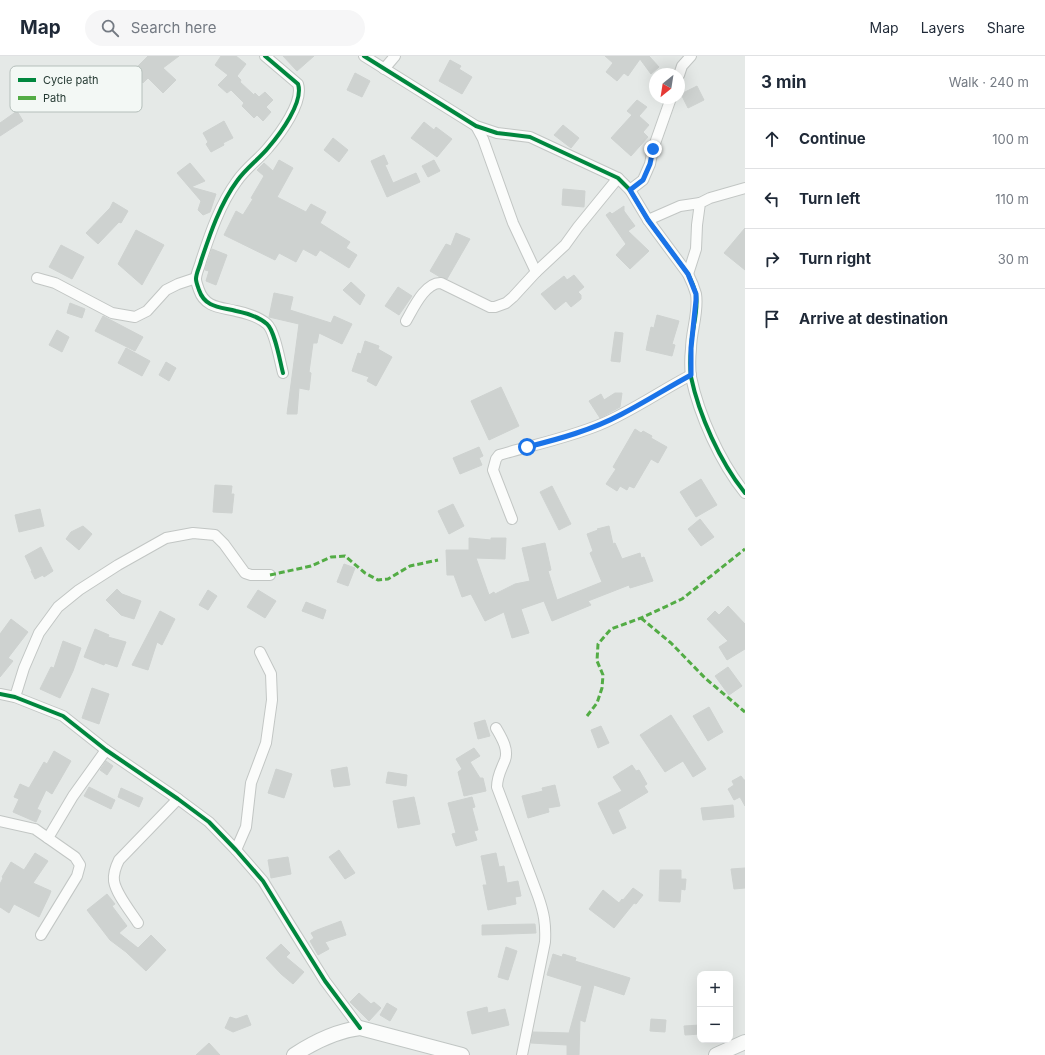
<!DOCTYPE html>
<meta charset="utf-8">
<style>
:root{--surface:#fff;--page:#f6f6f7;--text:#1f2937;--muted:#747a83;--line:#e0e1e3}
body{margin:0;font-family:Inter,sans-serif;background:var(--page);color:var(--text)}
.controls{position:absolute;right:12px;bottom:12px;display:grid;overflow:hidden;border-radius:8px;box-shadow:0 4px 16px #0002}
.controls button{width:36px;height:36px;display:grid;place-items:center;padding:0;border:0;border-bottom:1px solid var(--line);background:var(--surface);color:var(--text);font:20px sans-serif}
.compass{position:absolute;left:649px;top:12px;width:36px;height:36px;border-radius:50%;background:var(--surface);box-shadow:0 4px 16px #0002;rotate:210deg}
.stop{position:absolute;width:12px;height:12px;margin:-9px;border:3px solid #1a73e8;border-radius:50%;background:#fff}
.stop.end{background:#1a73e8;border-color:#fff;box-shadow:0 1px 4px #0008}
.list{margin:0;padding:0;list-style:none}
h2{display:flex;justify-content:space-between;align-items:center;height:52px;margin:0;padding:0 16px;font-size:17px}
h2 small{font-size:13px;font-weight:400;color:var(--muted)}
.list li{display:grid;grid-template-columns:26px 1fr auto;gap:12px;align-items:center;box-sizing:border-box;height:60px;padding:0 16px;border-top:1px solid var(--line)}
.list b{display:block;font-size:15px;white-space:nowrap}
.list em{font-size:13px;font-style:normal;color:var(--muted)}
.icon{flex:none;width:22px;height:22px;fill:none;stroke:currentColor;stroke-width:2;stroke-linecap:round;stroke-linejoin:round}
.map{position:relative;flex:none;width:745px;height:999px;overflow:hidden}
header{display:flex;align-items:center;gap:24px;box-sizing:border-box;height:56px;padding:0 20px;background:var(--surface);border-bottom:1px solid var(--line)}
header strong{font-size:19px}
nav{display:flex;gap:22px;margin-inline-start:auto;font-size:14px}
.search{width:280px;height:36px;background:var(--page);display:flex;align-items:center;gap:10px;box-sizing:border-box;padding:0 14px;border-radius:22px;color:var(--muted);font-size:15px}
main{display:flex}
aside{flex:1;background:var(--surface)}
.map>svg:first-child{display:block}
.building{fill:#ced2d0;stroke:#ced2d0}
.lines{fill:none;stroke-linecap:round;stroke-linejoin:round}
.street-casing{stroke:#c2c6c4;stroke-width:12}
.secondary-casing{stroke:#c1c6c4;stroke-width:16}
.street{stroke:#fbfcfb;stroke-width:10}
.secondary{stroke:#fbfcfb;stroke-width:14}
.quiet{stroke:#53ac45;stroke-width:3;stroke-dasharray:6 3;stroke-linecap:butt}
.cycleway-casing{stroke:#f3f8f5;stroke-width:6}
.cycleway{stroke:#00873e;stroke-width:4}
.route{stroke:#1a73e8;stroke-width:5}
.key{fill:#f3f8f5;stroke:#b5bfbb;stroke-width:1}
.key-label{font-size:11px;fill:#253a33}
</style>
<header>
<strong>Map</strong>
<div class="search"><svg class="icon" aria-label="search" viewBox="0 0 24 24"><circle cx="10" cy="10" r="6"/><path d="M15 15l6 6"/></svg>Search here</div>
<nav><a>Map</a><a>Layers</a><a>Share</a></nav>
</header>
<main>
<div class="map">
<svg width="745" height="999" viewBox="0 0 745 999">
<rect width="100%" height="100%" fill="#e5e9e7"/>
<g class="building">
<path d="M148,0H179L163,12L176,24L163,37L148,22L143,27V26L124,36L117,25L130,18Z"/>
<path d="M221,0H236L246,8L237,20L241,24L240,26L254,39L255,37L259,41L265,36L273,44L266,51L271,56L263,65L257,59L254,62L242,50L244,47L231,34L227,37L218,29L228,19L215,9Z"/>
<path d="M283,0H314L297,15Z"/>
<path d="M605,0H649L659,11L651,18L640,3L628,20L624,17L617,25L606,16L613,7Z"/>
<path d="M450,4L461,10L459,13L472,21L462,38L439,25Z"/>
<path d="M355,17L370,25L362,41L347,34Z"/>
<path d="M697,30L704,44L688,52L681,38Z"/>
<path d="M637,44L647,51L639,60L649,69L643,76L648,81L631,100L611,82L632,59L627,55Z"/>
<path d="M17,55L23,65L0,80V67Z"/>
<path d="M224,65L233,82L223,87L224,89L211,96L206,88L208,86L203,77Z"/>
<path d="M424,66L434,74L436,71L452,83L437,101L411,82Z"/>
<path d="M563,69L579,82L571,92L554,79Z"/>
<path d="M333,82L348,94L339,106L324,94Z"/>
<path d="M384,99L388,108L385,109L393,127L416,117L420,126L387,141L371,105Z"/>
<path d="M279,104L293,112L277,141L306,156L311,148L326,156L320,167L350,186L346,192L357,199L349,212L320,194L316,200L303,193L296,206L279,197L275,204L224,179L236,155L243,159L253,143L251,142L264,120L257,114L264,107L273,115Z"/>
<path d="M434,104L440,115L428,121L422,110Z"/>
<path d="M190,107L205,125L191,131L216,138L210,156L203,159L198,154L201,145L177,117Z"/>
<path d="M563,133L585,135L584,151L562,149Z"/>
<path d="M113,146L128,155L121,167L119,166L98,188L86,177L110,152Z"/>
<path d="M624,150V155L635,170L628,175L649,195L630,213L616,199L626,188L606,159L610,156L612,158Z"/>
<path d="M745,172V214L724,197Z"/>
<path d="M136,174L164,189L142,229L118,208Z"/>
<path d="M456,177L470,183L447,223L440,221L430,215L446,188L451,190Z"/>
<path d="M61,189L84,201L72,223L49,211Z"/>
<path d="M212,193L227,199L216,229L206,225L209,215L205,214Z"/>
<path d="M574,219L584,231L578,236L581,239V243L571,251L566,245L555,254L541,238L564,220L567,224Z"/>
<path d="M351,226L365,239L360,249L343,234Z"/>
<path d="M398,231L412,240L399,259L385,250Z"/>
<path d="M274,237L293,241L290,254L331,267L334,260L352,268L342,288L319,277L317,287H313L309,316L311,317L309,334L299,332L297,358H287L299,268L269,261Z"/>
<path d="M70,247L85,253L82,262L67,257Z"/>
<path d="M657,259L679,265L672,288L675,289L672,300L646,294L651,271L654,272Z"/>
<path d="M103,260L143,281L135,295L95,275Z"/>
<path d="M57,274L69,281L62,296L49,289Z"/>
<path d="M615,276L623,277L620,306L611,305Z"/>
<path d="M365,285L379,290L378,293L392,301L376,330L367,325L369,321L352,315L358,297L361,298Z"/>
<path d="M126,292L150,305L142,320L118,307Z"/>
<path d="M166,306L176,312L169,325L159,319Z"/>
<path d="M501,331L519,370L489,384L471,345Z"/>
<path d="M615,337H622L620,351L600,362L589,345L601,338L604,344Z"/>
<path d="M635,373L641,377L643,375L652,380L651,382L667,391L658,407L651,403L634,432L629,430L627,434L620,430L617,435L606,428L616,413L613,411Z"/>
<path d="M479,391L483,400L479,402L482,409L460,418L453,402Z"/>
<path d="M701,423L717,449L696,461L680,436Z"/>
<path d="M215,429L232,430L231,438H234L232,457L213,456Z"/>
<path d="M552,430L571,468L559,474L540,436Z"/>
<path d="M453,448L464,470L449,478L438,455Z"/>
<path d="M40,453L44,470L19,476L15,459Z"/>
<path d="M700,463L714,481L701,490L688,473Z"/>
<path d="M83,470L92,478L79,494L66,483L71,476Z"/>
<path d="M609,470L613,488L615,487L622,503L640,497L641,502L644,501L653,525L630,532L629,529L588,545L591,549L552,565L544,545L521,553L529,577L512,582L504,556L485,565L471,538L462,541L454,519H447L446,494H469V482L491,484V482H506L505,503L476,502L489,539L494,536L495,538L515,528L530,525L522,492L545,487L551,514L548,515L557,544L602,526L590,497L593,495L587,478L598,474L597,473Z"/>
<path d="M41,491L53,515L44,521L43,519L35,523L31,515H32L25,500Z"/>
<path d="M344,508L355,512L348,530L337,526Z"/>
<path d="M117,533L122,538L141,545L134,563L121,559L106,544Z"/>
<path d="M208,534L217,540L208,554L199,549Z"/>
<path d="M258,534L276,545L265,562L247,551Z"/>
<path d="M306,546L326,554L323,563L302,555Z"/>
<path d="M728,550L745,568V593L727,604L719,591L728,585L707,563L715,555L719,559Z"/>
<path d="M160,555L175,563L162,589L157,586L148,614L132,609Z"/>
<path d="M11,563L28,576L8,602L13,605L0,621V578Z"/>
<path d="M95,573L109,579L108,581L126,586L117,611L105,607L104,609L84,601Z"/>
<path d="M63,585L81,592L73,615L60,642L40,633L51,611L54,612Z"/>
<path d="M728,611L742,630L729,639L715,620Z"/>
<path d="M92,632L109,638L99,668L82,662Z"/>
<path d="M709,651L723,676L708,685L693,660Z"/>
<path d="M671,659L706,713L693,721L683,705L665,716L640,679Z"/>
<path d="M485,664L490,680L478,683L474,667Z"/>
<path d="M601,670L609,687L598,692L591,674Z"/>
<path d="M474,692L480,700L470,706L480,722H483L486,735L464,740L458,716L462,713L456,703Z"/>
<path d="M54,695L71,705L52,738L46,734L37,753L41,755L36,766L13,756L19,743L14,741L20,728L29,732L44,706L47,708Z"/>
<path d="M106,705L113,710L107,719L100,714Z"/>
<path d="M632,709L636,715L639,714L647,728L644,730L648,736L618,754L626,772L613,778L598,747L622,735L613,721Z"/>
<path d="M347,711L350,729L334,731L331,714Z"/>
<path d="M276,713L292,718L284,742L268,737Z"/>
<path d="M388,716L407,719L406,730L386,727Z"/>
<path d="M741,720L744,724H745V750L740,741L734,744L728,733L734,729L732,725Z"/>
<path d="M555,729L560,750L548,752L549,756L528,762L522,740L543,735L542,732Z"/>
<path d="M89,731L115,744L111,753L84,740Z"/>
<path d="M121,732L143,742L139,751L118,741Z"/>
<path d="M414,741L420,768L398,772L393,745Z"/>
<path d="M472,741L475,751L472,752L478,774L474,775L477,784L456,790L452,778L456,777L448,747Z"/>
<path d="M733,749L734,761L703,764L701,752Z"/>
<path d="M339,794L355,817L345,823L329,801Z"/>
<path d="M35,797L48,805L33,827L51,835L49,840L39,861L14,848L9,857L0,851V828L3,822L2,821L11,806L24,814Z"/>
<path d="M496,797L499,811L504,810L507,827L518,825L521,840L515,841L516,848L488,854L483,829H487L481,800Z"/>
<path d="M288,801L291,818L271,822L268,804Z"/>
<path d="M745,812V832L734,833L731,813Z"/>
<path d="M660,814H681V823H686L685,834L681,833L680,846L659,845Z"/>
<path d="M633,832L643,839L636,848L634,847L614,872L589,853L603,834L619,847L622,843L623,844Z"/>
<path d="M107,838L115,848L112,850L127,870L119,877L138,892L151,879L166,894L146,915L126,896L110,884L87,854Z"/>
<path d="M341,865L346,879L325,886L329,893L318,899L310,885L314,882L311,877L317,874Z"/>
<path d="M535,868L536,877L482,879V869Z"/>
<path d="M281,888L290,897L286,901L304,916L293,928L281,918L266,902Z"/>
<path d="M506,891L517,895L508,924L498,921Z"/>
<path d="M553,898L562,901L563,898L576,902L575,905L630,922L624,939L594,929L585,966L580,964L579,999H567V989L531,987L533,976L569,977L582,930L547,919Z"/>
<path d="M359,937L371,948L374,946L381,952L369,965L350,946Z"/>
<path d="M387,947L397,953L390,965L380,959Z"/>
<path d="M487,951L488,957L505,953L509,969L472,978L467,956Z"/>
<path d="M247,959L251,969L233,976L225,972L230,961L236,963Z"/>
<path d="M651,963L666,964L665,976L650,975Z"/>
<path d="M700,969V978L685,979L684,970Z"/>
<path d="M209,987L220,999H196Z"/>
</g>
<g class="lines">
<g class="street-casing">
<g id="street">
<path d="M265,0L298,28C304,46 280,78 268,92C259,103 246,112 237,125C220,148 210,178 201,205C200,210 196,217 196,223C196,226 198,231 199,234C205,252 221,251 236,255C246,257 259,261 267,268C275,275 280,306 283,317"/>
<path d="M364,0L476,70L497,77L530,81L618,122L630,134L648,164L688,218C691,224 694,231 696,238C699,256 691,275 691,293C690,302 690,312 691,321C699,359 720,406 745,437"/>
<path d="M384,13L395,0"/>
<path d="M679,19L682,10L691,0"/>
<path d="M476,70L483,83L513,167L536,216"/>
<path d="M630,134L643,124L650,108L653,93L671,42"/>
<path d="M648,164L680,150L700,147"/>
<path d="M688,218L696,193L697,169L700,147L710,142L745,132"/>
<path d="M37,222L55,227L112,257L135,261L147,255L166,234L178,228L196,222"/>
<path d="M406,265C413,253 425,226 441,227L490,251H495L506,247L513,241L536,216L565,189L578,171L618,122"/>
<path d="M512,463L493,414L496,403L499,399C533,389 567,382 599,369C631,356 660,335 691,319"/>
<path d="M0,638L15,641L63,660L106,694L178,743L209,766L236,794L263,825L290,869L325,925L360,972"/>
<path d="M15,641L24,612L39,577L58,551L79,534L118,509L166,482L193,477L215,479L224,488L245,517L251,519H270"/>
<path d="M496,672C501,681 509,693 505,704C501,714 497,720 497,731L538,840C544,857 546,868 545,886L522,999"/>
<path d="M0,765L35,773L75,801L80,809L77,820L41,879"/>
<path d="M48,782L73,740L106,694"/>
<path d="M236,794L246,771L251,727L266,687L272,644L271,618L260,596"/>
<path d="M138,867C131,856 116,838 114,825C113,817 116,810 119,804L178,743"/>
</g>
</g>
<g class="secondary-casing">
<g id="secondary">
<path d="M294,999C314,986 335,975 360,972L462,999"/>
<path d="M716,999L745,986"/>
</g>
</g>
<use href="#street" class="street"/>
<use href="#secondary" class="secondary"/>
<g class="quiet">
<path d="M270,519L311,510L331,501L345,500L365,517L378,524L388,523L410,510L438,504"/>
<path d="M641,562L671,587L705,622L745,656"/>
<path d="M587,660L597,647L602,632L603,619L597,605L598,588L611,573L641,562L682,543L745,493"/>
</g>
<g class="cycleway-casing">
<g id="cycleway">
<path d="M265,0L298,28C304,46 280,78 268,92C259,103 246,112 237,125C220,148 210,178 201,205C200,210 196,217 196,223C196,226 198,231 199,234C205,252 221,251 236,255C246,257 259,261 267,268C275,275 280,306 283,317"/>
<path d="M364,0L476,70L497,77L530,81L618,122L630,134L648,164L688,218C691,224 694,231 696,238C699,256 691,275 691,293C690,302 690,312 691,321C699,359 720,406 745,437"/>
<path d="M0,638L15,641L63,660L106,694L178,743L209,766L236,794L263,825L290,869L325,925L360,972"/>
</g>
</g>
<use href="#cycleway" class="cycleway"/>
</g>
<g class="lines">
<path class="route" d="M527,391C559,383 592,374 622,358C645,346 667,332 691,319V292L696,244V238L688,218L648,164L630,134L643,124L650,108L653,93"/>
</g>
<rect x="10" y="10" width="132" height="46" rx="6" class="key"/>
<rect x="18" y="22" width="18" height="4" fill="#00873e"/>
<rect x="18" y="40" width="18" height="4" fill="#53ac45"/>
<g class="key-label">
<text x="43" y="28">Cycle path</text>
<text x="43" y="46">Path</text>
</g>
</svg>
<div class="controls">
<button>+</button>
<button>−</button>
</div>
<svg class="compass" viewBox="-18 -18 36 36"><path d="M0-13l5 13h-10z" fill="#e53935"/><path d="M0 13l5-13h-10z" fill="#747a83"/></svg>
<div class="stop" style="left:527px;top:391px"></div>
<div class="stop end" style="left:653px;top:93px"></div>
</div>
<aside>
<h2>3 min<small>Walk · 240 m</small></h2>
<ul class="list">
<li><svg class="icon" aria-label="ahead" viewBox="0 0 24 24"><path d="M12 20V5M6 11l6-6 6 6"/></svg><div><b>Continue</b></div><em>100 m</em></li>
<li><svg class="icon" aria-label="left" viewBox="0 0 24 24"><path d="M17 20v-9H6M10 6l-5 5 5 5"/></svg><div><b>Turn left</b></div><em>110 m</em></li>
<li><svg class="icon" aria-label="right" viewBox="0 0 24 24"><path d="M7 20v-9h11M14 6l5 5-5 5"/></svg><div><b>Turn right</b></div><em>30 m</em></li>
<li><svg class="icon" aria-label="arrive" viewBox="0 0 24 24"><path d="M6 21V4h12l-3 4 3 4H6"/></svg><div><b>Arrive at destination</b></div></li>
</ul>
</aside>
</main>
